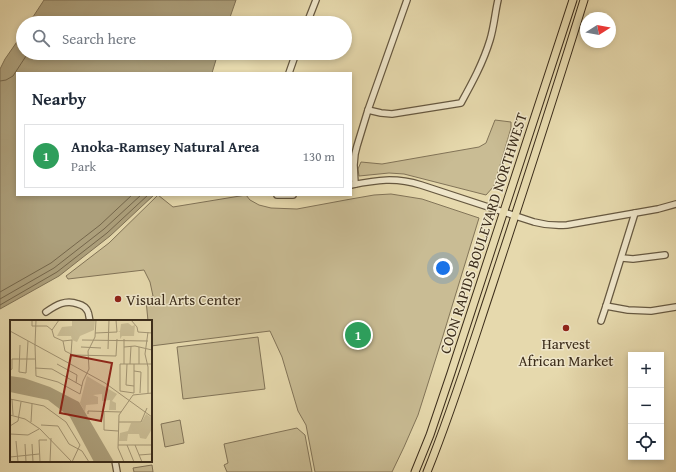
<!DOCTYPE html>
<meta charset="utf-8">
<style>
:root{--surface:#fff;--page:#f2f2f3;--text:#1f2937;--muted:#747a83;--line:#e0e1e3;--accent:#7c3aed}
body{margin:0;font-family:"Gentium Book Plus",serif;background:var(--page);color:var(--text)}
.controls{position:absolute;right:12px;bottom:12px;display:grid;overflow:hidden;border-radius:0px;box-shadow:0 2px 6px #0003}
.controls button{width:36px;height:36px;display:grid;place-items:center;padding:0;border:0;border-bottom:1px solid var(--line);background:var(--surface);color:var(--text);font:20px sans-serif}
.compass{position:absolute;left:580px;top:12px;width:36px;height:36px;border-radius:50%;background:var(--surface);box-shadow:0 2px 6px #0003;rotate:79deg}
.you{position:absolute;left:443px;top:268px;width:14px;height:14px;margin:-10px;border:3px solid #fff;border-radius:50%;background:#1a73e8;box-shadow:0 0 0 6px #1a73e833}
.badge{display:grid;place-items:center;width:26px;height:26px;border-radius:50%;background:var(--accent);color:#fff;font-size:13px;font-weight:700}
.pin{position:absolute;translate:-50% -50%;border:2px solid #fff;box-shadow:0 1px 4px #0006}
.list{margin:0;padding:0;list-style:none}
h2{display:flex;justify-content:space-between;align-items:center;height:52px;margin:0;padding:0 16px;font-size:17px}
h2 small{font-size:13px;font-weight:400;color:var(--muted)}
.list li{display:grid;grid-template-columns:26px 1fr auto;gap:12px;align-items:center;box-sizing:border-box;height:64px;margin:0 8px 8px;padding:0 8px;border:1px solid var(--line);border-radius:0px}
.list b{display:block;font-size:15px;white-space:nowrap}
.list p{margin:0;font-size:13px;white-space:nowrap;color:var(--muted)}
.list em{font-size:13px;font-style:normal;color:var(--muted)}
.icon{flex:none;width:22px;height:22px;fill:none;stroke:currentColor;stroke-width:2;stroke-linecap:round;stroke-linejoin:round}
.map{position:relative;flex:none;width:676px;height:472px;overflow:hidden}
.search{position:absolute;background:var(--surface);box-shadow:0 2px 6px #0003;left:16px;top:16px;width:336px;height:44px;display:flex;align-items:center;gap:10px;box-sizing:border-box;padding:0 14px;border-radius:22px;color:var(--muted);font-size:15px}
.panel{position:absolute;background:var(--surface);box-shadow:0 2px 6px #0003;left:16px;top:72px;width:336px;height:124px;border-radius:0px}
.map>svg:first-child{display:block}
.green{fill:#c9bc94;stroke:#827458}
.water{fill:#ac9f7b;stroke:#7f7155}
.lines{fill:none;stroke-linecap:round;stroke-linejoin:round}
.shore{stroke:#74664b;stroke-width:1}
.minor-casing{stroke:#665840;stroke-width:8}
.major-casing{stroke:#3c2d1b;stroke-width:9}
.minor{stroke:#efe6ca;stroke-width:5.5}
.major{stroke:#e6d9ad;stroke-width:7}
.poi-dot{fill:#8f2418;stroke:#efe6ca;stroke-width:1.5}
.labels{text-anchor:middle;dominant-baseline:central;stroke-width:3;stroke-linejoin:round;paint-order:stroke}
.street-label{font-size:15px;fill:#3c2d1b;stroke:#efe6ca}
.poi-label{font-size:15px;fill:#3c2d1b;stroke:#efe6ca;text-anchor:start}
.inset-road{fill:none;stroke:#a29473;stroke-width:1}
.view{fill:#8f2418;fill-opacity:0.15;stroke:#8f2418;stroke-width:2}
.inset-edge{fill:none;stroke:#3c2d1b;stroke-width:2}
</style>
<div class="map">
<svg width="676" height="472" viewBox="0 0 676 472">
<rect width="100%" height="100%" fill="#e6d9ad"/>
<filter id="stains"><feTurbulence type="fractalNoise" baseFrequency=".005" numOctaves="4"/><feColorMatrix values="0 0 0 0 .2 0 0 0 0 .09 0 0 0 0 .02 0 0 0 .5 -.17"/></filter>
<radialGradient id="worn" r=".72"><stop offset=".6" stop-color="#630" stop-opacity="0"/><stop offset="1" stop-color="#630" stop-opacity=".3"/></radialGradient>
<g class="green">
<path d="M495,120L511,122V128L494,186L486,195L404,174L389,173L359,176L358,169L361,162L382,164L479,147L486,143Z"/>
<path d="M391,194L422,199L479,218L442,339L418,415L404,447L392,472H315L306,425L298,411L282,357L270,331L151,346V321H148L146,300L153,296L150,282L144,270L68,279L66,276L109,243L158,195L173,207L246,195L250,200L259,205L271,208L297,209L351,199L374,195Z"/>
<path d="M258,337L265,389L183,399L177,347Z"/>
<path d="M180,420L184,443L165,447L161,424Z"/>
<path d="M297,428L305,435L312,472H227L224,465L228,463L224,444Z"/>
<path d="M152,465L153,472H134L133,468Z"/>
</g>
<g class="water">
<path d="M44,0H236L228,23H29Z"/>
<path d="M23,33V53H218L212,73H17V195H154L110,236L59,276L0,309V69L5,59Z"/>
</g>
<g class="lines">
<g class="shore">
<path d="M0,81L6,80L13,76L28,53"/>
<path d="M0,292L51,263L100,225L132,195"/>
<path d="M0,299L54,268L104,229L141,195"/>
<path d="M0,305L57,272L107,233L148,195"/>
</g>
<g class="minor-casing">
<g id="minor">
<path d="M307,23L316,0"/>
<path d="M289,73L296,53"/>
<path d="M368,110L381,113L392,114L461,103C472,83 483,63 490,40C494,27 495,13 498,0"/>
<path d="M355,184L354,165L355,154L357,146L368,110L407,0"/>
<path d="M351,185C377,180 395,177 421,185L534,222C545,225 555,226 567,225L658,209L676,204"/>
<path d="M277,195H293"/>
<path d="M622,258L633,259L665,255"/>
<path d="M606,306L628,310L651,311L676,307"/>
<path d="M46,312C56,305 66,299 78,304C82,305 86,307 88,312C89,314 89,318 90,321"/>
<path d="M601,321L606,306L635,213"/>
<path d="M115,461L117,472"/>
</g>
</g>
<g class="major-casing">
<g id="major">
<path d="M415,472L430,435L451,373L573,0"/>
<path d="M427,472C451,413 470,352 490,292C522,195 554,97 584,0"/>
</g>
</g>
<use href="#minor" class="minor"/>
<use href="#major" class="major"/>
</g>
<g class="poi-dot">
<circle cx="118" cy="299" r="4"/>
<circle cx="566" cy="328" r="4"/>
</g>
<g class="labels">
<g class="street-label">
<text transform="translate(483 233) rotate(-72)">COON RAPIDS BOULEVARD NORTHWEST</text>
</g>
<g class="poi-label">
<text x="126" y="299">Visual Arts Center</text>
<text x="566" y="343" text-anchor="middle">Harvest<tspan x="566" dy="17">African Market</tspan></text>
</g>
</g>
<g transform="translate(10 320)">
<rect width="142" height="142" fill="#e6d9ad"/>
<path d="M62,0H85L84,10L70,16L67,22L62,20L61,16H47L52,7L62,6ZM118,3L122,6L125,5L124,16H112L110,19V12H108L110,11L111,4ZM77,56L107,74L102,81L106,83V90H99L100,80L92,81V74L83,75L88,77V84L76,85L75,92L70,83ZM136,94L142,98V109L136,119L130,118L129,114H118L117,121H109L110,113L118,111L121,103H131Z" fill="#c9bc94"/>
<path d="M0,56L14,58L40,67L69,82L104,142H84L60,97L38,80L0,72Z" fill="#ac9f7b"/>
<path class="inset-road" d="M22,0V6H37L42,10M121,0L127,7L128,12L142,13M42,10L44,17L53,21L55,31L63,35L106,36L107,19M42,10L49,0M0,11L95,63L142,97M85,13L107,12L106,0M72,20L138,21M53,21L62,20L61,34M10,25L9,52L16,53L18,21M25,25L26,56L48,62L70,74L73,61L79,49L78,31L85,17L86,0M25,25L26,0M71,27L91,28M114,27L125,26L142,30M98,29L99,0M0,30V11M47,44L67,55L66,63M114,44V19M117,44L116,65L124,66M120,44L121,26M129,44V27M25,48L42,49L72,66M0,50L2,49V39H25M124,51L131,52L130,73M124,73L110,71V44H142M124,73V44M138,73V47L135,34L138,12M0,79L34,86L56,102L70,125L62,142M2,79L3,95M94,91V110L108,111M78,94V91L111,92M0,95L15,99L30,109L62,142M21,102L22,84M109,102H131L137,88M31,105L48,106L59,124L72,131L79,142M0,106L8,101L11,82M0,114L18,115L29,109M6,121L8,142M15,124L16,142M22,124L23,142M108,125H142M117,125L124,142M125,125L132,142M129,135L142,134M0,137L29,134M30,142L29,120H37M40,142L41,118M114,142L108,128L109,95L123,75L142,73"/>
<path class="view" d="M61,35L102,43L91,101L50,93Z"/>
<rect width="142" height="142" class="inset-edge"/>
</g>
<rect width="100%" height="100%" filter="url(#stains)"/>
<rect width="100%" height="100%" fill="url(#worn)"/>
</svg>
<div class="controls">
<button>+</button>
<button>−</button>
<button><svg class="icon" aria-label="locate" viewBox="0 0 24 24"><circle cx="12" cy="12" r="6"/><path d="M12 2v4M12 18v4M2 12h4M18 12h4"/></svg></button>
</div>
<svg class="compass" viewBox="-18 -18 36 36"><path d="M0-13l5 13h-10z" fill="#e53935"/><path d="M0 13l5-13h-10z" fill="#747a83"/></svg>
<div class="you"></div>
<div class="pin badge" style="left:358px;top:335px;background:#2e9e5b">1</div>
<div class="search"><svg class="icon" aria-label="search" viewBox="0 0 24 24"><circle cx="10" cy="10" r="6"/><path d="M15 15l6 6"/></svg>Search here</div>
<section class="panel">
<h2>Nearby<small></small></h2>
<ul class="list">
<li><span class="badge" style="background:#2e9e5b">1</span><div><b>Anoka-Ramsey Natural Area</b><p>Park</p></div><em>130 m</em></li>
</ul>
</section>
</div>
